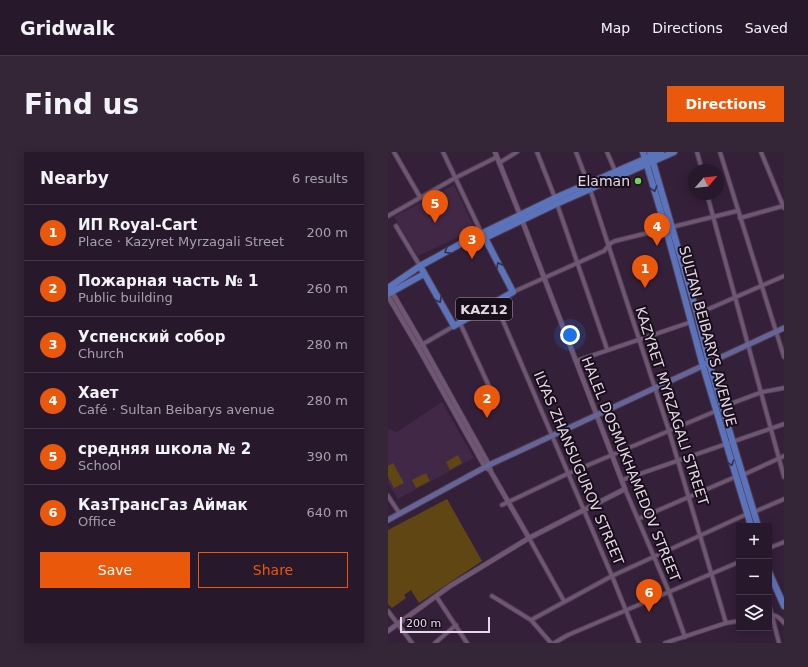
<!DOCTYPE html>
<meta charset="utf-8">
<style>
:root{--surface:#28182b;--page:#342537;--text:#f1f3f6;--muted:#a5a0a9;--line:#443747;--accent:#ea580c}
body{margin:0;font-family:"DejaVu Sans",sans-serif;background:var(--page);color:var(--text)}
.controls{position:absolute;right:12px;bottom:12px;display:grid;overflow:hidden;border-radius:0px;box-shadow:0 2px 10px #0003}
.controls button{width:36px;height:36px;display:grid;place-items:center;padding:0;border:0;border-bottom:1px solid var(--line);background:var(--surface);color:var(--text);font:20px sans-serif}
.compass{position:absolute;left:300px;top:12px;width:36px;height:36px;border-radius:50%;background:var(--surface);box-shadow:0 2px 10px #0003;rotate:62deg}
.scale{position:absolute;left:12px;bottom:10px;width:90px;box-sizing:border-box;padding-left:4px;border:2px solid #e5d7e7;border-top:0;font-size:11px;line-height:14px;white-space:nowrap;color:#e5d7e7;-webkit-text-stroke:3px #170e19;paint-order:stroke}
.you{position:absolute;left:182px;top:183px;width:14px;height:14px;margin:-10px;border:3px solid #fff;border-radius:50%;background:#1a73e8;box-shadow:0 0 0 6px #1a73e833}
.badge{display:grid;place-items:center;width:26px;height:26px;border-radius:50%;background:var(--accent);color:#fff;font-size:13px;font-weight:700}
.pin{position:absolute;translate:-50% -33px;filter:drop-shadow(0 1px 2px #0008)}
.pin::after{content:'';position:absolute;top:21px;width:14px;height:12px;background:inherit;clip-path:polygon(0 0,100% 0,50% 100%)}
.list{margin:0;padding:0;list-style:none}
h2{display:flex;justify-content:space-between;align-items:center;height:52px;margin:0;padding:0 16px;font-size:17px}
h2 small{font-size:13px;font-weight:400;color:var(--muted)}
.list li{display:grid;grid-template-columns:26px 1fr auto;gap:12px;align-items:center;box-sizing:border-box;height:56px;padding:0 16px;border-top:1px solid var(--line)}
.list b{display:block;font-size:15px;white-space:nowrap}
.list p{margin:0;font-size:13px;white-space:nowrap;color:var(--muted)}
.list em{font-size:13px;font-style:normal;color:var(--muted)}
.actions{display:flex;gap:8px;padding:12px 16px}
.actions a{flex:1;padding:9px 0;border:1px solid var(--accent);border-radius:0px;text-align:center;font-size:14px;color:var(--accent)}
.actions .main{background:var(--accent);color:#fff}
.icon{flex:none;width:22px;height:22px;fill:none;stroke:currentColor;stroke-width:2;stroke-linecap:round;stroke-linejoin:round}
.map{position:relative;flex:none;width:396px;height:491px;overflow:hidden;border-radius:0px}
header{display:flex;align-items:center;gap:24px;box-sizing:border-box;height:56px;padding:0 20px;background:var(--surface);border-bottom:1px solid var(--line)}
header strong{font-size:19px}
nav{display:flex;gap:22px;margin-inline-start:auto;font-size:14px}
.intro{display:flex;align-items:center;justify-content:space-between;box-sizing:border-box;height:96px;padding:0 24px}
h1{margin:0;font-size:28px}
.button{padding:10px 18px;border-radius:0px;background:var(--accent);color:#fff;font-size:14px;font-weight:700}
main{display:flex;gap:24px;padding:0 24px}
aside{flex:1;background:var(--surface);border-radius:0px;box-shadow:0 2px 10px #0003}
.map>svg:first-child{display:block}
.built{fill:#412846}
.green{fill:#5f4613}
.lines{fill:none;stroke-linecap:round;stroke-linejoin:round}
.minor-casing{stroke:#503e54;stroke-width:5.5}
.tertiary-casing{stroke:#503e54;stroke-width:6}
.secondary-casing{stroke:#503e54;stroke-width:7}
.primary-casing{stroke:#503e54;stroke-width:8}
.minor{stroke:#6f5773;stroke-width:3.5}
.tertiary{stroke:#6f5773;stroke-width:4.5}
.secondary{stroke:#656597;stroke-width:5}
.primary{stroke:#5b73ba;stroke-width:6}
.oneway{stroke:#2f3151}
.poi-dot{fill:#6fd35f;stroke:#170e19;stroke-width:1.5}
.labels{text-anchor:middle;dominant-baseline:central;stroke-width:4;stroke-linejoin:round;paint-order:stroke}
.shield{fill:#170e19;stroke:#a79ba9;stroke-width:1}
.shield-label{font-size:13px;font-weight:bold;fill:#e5d7e7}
.poi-label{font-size:14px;fill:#e5d7e7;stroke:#170e19;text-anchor:end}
.street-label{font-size:14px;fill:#e5d7e7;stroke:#170e19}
</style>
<header>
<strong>Gridwalk</strong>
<nav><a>Map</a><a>Directions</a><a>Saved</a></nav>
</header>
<div class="intro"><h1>Find us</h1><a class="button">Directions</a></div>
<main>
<aside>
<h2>Nearby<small>6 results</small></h2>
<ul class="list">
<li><span class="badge">1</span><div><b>ИП Royal-Cart</b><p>Place · Kazyret Myrzagali Street</p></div><em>200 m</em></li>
<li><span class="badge">2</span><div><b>Пожарная часть № 1</b><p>Public building</p></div><em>260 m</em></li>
<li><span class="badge">3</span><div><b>Успенский собор</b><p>Church</p></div><em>280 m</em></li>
<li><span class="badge">4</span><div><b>Хает</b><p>Café · Sultan Beibarys avenue</p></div><em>280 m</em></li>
<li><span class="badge">5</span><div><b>cредняя школа № 2</b><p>School</p></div><em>390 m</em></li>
<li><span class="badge">6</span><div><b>КазТрансГаз Аймак</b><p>Office</p></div><em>640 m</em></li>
</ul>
<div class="actions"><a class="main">Save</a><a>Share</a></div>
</aside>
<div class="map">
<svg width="396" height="491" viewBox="0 0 396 491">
<rect width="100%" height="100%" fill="#352039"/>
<g class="built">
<path d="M66,33L87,77L30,104L6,65Z"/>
<path d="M54,250L86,306L10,347L0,331V277L9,280Z"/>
</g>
<g class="green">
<path d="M70,303L74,311L62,318L58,310Z"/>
<path d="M5,311L16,331L6,336L0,325V314Z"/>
<path d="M38,321L42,329L28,336L24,328Z"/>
<path d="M59,347L94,409L31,451L23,438L16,443L18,446L4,456L0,452V378Z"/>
</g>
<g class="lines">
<g class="minor-casing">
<g id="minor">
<path d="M6,0L32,45"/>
<path d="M55,0L94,82"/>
<path d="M149,0L167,46L219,197"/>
<path d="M188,0L202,37L281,279L338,471"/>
<path d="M219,0L228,21"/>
<path d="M309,0L314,18"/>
<path d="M332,0L396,205"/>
<path d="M373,0L396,56"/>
<path d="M111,11L129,0"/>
<path d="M319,42L396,325"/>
<path d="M0,64L67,26L109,5"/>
<path d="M352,66L395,54"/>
<path d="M8,74L32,114"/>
<path d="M125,140L216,99L223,91L227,89L349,59"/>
<path d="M107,150L224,424L251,491"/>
<path d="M309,162L396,124"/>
<path d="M72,171L105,243"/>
<path d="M30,195L66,174"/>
<path d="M188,209L303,170"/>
<path d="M334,255L374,240L396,236"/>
<path d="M355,323L396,304"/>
<path d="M234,328L396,272"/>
<path d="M237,337L281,440L297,485"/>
<path d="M0,344L12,362"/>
<path d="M114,353L179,322L328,259"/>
<path d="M366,360L396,347"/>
<path d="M250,367L347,325"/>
<path d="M141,386L176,449"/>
<path d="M381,396L396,390"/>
<path d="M48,444L79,491"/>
<path d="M104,444L143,468L163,491"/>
<path d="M381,452L391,491"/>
<path d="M0,459L24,491"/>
<path d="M381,463C387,462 392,466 396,471"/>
<path d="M143,468L224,424L359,362"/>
<path d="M47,491L68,473"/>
<path d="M166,491L180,483L351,410"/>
<path d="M277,491L338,471L351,469"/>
</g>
</g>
<g class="tertiary-casing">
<g id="tertiary">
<path d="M2,137L34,192L101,313L103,320L141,386"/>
<path d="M0,144L30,195L97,315L100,317"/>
<path d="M0,479L62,434L141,386L237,337L134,68L107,0"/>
</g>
</g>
<g class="secondary-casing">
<path id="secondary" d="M0,368L101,313L396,176"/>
</g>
<g class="primary-casing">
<g id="primary">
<path d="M255,0L278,77L315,214L363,374"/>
<path d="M262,0L309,162L321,211L370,374"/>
<path d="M32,114L66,174L125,140L97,86L168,52L286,0"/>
<path d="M0,136L32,114L76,90L167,46L273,0"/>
<path d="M0,142L36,122"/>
<path d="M381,420L396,454"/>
</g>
</g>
<use href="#minor" class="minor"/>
<use href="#tertiary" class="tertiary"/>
<use href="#secondary" class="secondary"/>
<use href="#primary" class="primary"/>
</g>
<defs><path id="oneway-chevron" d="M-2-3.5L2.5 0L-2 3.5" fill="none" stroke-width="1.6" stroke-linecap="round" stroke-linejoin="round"/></defs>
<g class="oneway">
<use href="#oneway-chevron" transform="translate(266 37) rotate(74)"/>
<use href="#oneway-chevron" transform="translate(59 99) rotate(151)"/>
<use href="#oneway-chevron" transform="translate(111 113) rotate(-117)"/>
<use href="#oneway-chevron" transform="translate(51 148) rotate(60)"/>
<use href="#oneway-chevron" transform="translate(343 311) rotate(73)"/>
</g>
<circle class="poi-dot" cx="250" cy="29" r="4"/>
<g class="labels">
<rect class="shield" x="68" y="146" width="56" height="22" rx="3"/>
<g class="shield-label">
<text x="96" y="157">KAZ12</text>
</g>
<g class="poi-label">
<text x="242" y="29">Elaman</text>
</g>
<g class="street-label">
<text transform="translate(320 184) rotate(75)">SULTAN BEIBARYS AVENUE</text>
<text transform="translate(284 254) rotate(72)">KAZYRET MYRZAGALI STREET</text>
<text transform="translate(191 316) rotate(67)">ILYAS ZHANSUGUROV STREET</text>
<text transform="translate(243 317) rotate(68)">HALEL DOSMUKHAMEDOV STREET</text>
</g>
</g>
</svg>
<div class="controls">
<button>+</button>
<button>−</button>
<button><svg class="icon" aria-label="layers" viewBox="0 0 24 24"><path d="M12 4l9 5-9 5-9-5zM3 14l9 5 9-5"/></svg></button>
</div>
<svg class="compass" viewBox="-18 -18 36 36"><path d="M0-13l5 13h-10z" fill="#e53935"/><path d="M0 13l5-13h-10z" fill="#a5a0a9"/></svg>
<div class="scale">200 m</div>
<div class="you"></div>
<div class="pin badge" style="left:257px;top:136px">1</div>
<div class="pin badge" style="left:99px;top:266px">2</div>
<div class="pin badge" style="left:84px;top:107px">3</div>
<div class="pin badge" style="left:269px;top:94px">4</div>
<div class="pin badge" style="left:47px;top:71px">5</div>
<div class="pin badge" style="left:261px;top:460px">6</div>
</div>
</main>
